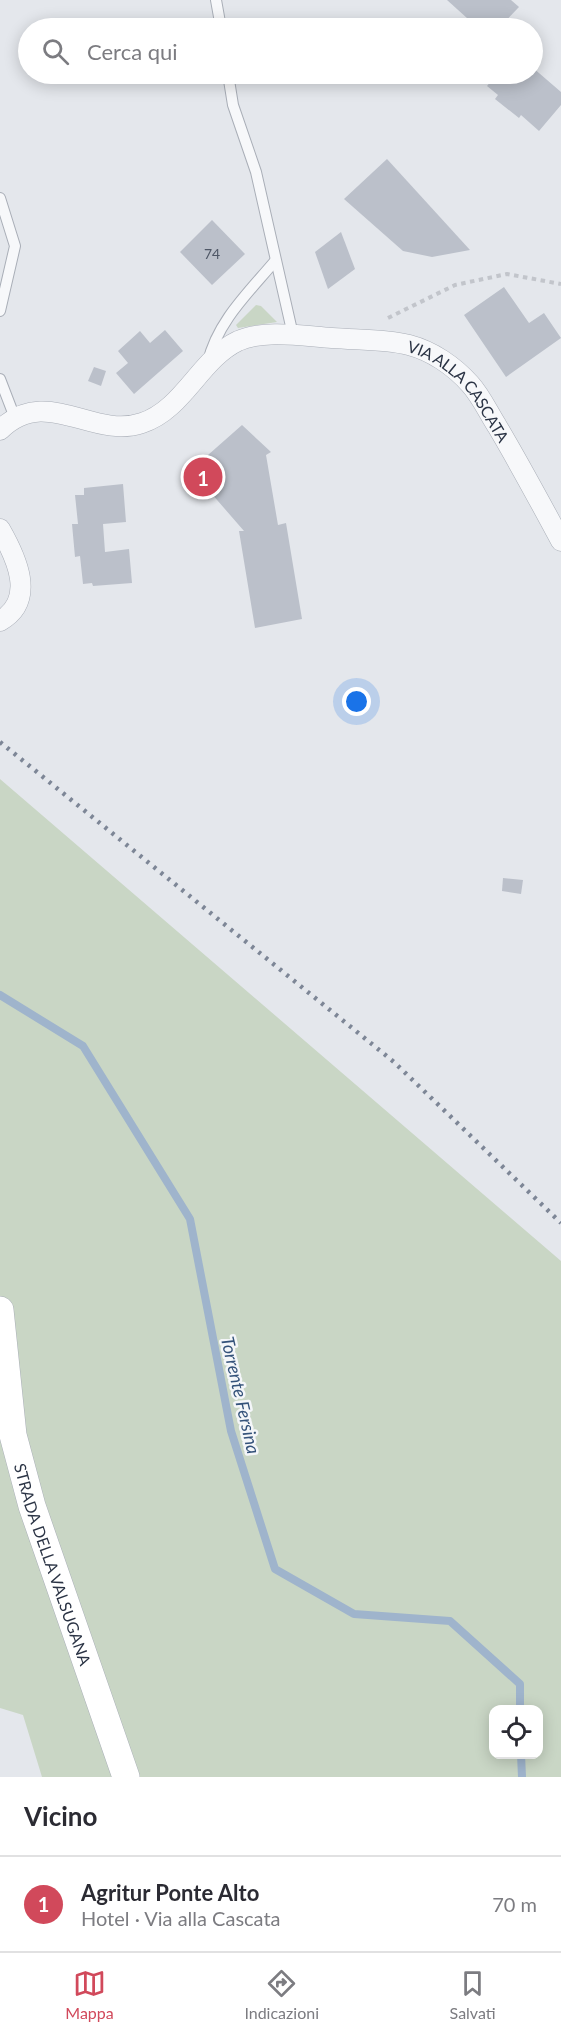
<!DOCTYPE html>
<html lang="it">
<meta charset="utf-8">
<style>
:root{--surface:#fff;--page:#f2f2f3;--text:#2b2b33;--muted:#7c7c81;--line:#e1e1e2;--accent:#d1495b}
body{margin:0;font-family:Lato,sans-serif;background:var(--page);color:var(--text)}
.controls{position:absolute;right:18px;bottom:18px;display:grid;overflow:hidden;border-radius:12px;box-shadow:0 3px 15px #0003}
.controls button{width:54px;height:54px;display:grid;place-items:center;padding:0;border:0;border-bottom:2px solid var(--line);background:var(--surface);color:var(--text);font:30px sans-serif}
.you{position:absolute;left:357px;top:702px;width:21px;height:21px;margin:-15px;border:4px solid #fff;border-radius:50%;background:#1a73e8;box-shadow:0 0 0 9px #1a73e833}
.badge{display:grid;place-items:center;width:39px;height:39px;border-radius:50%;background:var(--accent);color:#fff;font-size:20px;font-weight:700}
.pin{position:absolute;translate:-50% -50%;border:3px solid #fff;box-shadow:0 2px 6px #0006}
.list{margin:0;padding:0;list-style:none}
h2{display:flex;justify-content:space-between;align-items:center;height:78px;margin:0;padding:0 24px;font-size:26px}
h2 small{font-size:20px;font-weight:400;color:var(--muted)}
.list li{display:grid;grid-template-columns:39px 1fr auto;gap:18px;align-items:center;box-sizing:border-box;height:96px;padding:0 24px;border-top:2px solid var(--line)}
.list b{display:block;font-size:22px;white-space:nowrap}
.list p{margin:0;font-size:20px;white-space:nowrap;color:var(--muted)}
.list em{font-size:20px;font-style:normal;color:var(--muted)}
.icon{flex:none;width:33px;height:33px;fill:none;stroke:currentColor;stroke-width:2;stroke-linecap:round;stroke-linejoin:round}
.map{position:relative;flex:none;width:561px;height:1777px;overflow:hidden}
.search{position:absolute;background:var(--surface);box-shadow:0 3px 15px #0003;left:18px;right:18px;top:18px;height:66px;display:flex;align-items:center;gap:15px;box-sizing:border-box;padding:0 21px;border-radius:33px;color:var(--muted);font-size:22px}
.sheet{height:174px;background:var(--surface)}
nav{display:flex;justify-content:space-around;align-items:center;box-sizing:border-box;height:84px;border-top:2px solid var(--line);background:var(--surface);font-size:16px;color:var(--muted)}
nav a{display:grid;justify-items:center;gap:3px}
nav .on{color:var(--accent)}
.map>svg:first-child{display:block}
.green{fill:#c9d6c5;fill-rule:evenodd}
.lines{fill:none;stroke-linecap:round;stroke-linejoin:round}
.stream{stroke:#9fb4cc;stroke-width:8}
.building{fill:#bbc0ca}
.lane-casing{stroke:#a9aeb7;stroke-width:12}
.street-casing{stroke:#a9aeb7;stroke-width:21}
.secondary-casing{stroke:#a9aeb7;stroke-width:28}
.path{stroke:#c2c5cb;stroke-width:4;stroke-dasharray:4.5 4.5;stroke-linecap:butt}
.lane{stroke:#f7f8fa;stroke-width:10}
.street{stroke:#f7f8fa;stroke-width:20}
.secondary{stroke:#fff;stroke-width:27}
.rail{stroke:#7d8696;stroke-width:4.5;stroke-dasharray:3 6;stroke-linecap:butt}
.labels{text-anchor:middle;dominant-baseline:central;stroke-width:5;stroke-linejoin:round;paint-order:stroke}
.number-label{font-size:14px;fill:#4f5766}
.street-label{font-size:16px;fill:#2b3445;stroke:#f4f6f9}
.water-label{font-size:18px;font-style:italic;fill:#34527a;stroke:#f4f6f9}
</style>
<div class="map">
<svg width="561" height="1777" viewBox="0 0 561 1777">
<rect width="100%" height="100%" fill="#e4e7ec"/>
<g class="green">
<path d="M256,305L261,306L277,322L238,328L236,325Z"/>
<path d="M0,779L561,1261V1777H42L23,1715L0,1708ZM494,1710H538V1754H494Z"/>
</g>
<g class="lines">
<g class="stream">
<path d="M0,995L83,1046L190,1219L231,1431L275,1569L354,1614L450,1621L520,1684V1710"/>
<path d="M521,1754L522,1777"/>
</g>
</g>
<g class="building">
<path d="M447,0H511L519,7L499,28H478Z"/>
<path d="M532,67L561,92V105L539,131L521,115L519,118L495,99L498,95L487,86L497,74H532Z"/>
<path d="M387,159L470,250L432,257L403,251L344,199Z"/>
<path d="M212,220L245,254L212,285L180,252Z"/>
<path d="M341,232L355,269L328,289L315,252Z"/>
<path d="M504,287L529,323L544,313L561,338L506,377L464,315Z"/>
<path d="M165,330L183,351L134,394L116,373L128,363L118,351L140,331L150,343Z"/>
<path d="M94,367L106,371L101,386L88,381Z"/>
<path d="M242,425L271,452L266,455L278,525L286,523L302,619L255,628L239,531H244L191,470Z"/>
<path d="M123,484L126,522L103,524L105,552L129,549L132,583L93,586L92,583L83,584L80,556L75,557L72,524H78L75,495H84V488Z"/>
<path d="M503,878L523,880L521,894L502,891Z"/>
</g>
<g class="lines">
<g class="lane-casing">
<g id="lane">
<path d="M216,0L221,28"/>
<path d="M228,74L233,105L256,172L293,335"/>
<path d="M0,198L15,246L0,311"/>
<path d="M208,362C217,322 249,292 275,261"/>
<path d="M0,379L15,418"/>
</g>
</g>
<g class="street-casing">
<g id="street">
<path id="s1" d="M0,430C46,384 92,440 142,423C183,410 200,359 238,341C265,329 303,336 332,338C358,340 385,339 409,345C432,351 454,366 470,384C481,396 488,412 497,426C519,463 540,502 561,541"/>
<path d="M0,529C16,557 37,600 0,621"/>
</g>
</g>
<g class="secondary-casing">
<g id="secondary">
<path id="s2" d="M0,1310L13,1435L32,1506L126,1777"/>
</g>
</g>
<path class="path" d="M388,318L455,285L507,274L561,284"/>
<use href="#lane" class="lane"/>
<use href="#street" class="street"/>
<use href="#secondary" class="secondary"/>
<path class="rail" d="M0,742L394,1062L561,1223"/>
</g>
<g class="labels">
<g class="number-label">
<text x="212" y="253">74</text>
</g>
<g class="street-label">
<text stroke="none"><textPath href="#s1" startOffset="519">VIA ALLA CASCATA</textPath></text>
<text stroke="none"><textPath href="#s2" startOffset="261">STRADA DELLA VALSUGANA</textPath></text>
</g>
<g class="water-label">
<text transform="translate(241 1395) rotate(77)">Torrente Fersina</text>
</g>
</g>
</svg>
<div class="controls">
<button><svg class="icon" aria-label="locate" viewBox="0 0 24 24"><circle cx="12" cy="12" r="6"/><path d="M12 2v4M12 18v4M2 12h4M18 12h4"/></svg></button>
</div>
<div class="you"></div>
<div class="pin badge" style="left:203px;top:477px">1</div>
<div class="search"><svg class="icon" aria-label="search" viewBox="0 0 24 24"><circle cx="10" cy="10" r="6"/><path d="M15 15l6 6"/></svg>Cerca qui</div>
</div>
<section class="sheet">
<h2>Vicino<small></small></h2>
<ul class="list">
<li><span class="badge">1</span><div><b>Agritur Ponte Alto</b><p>Hotel · Via alla Cascata</p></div><em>70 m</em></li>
</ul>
</section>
<nav>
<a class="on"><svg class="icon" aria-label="map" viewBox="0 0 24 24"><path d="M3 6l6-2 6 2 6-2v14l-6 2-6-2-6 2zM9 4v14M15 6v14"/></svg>Mappa</a>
<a><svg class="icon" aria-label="directions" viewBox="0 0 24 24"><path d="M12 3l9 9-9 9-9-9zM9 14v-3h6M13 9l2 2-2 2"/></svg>Indicazioni</a>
<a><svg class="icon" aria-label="saved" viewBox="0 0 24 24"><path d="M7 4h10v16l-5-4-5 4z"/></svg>Salvati</a>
</nav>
